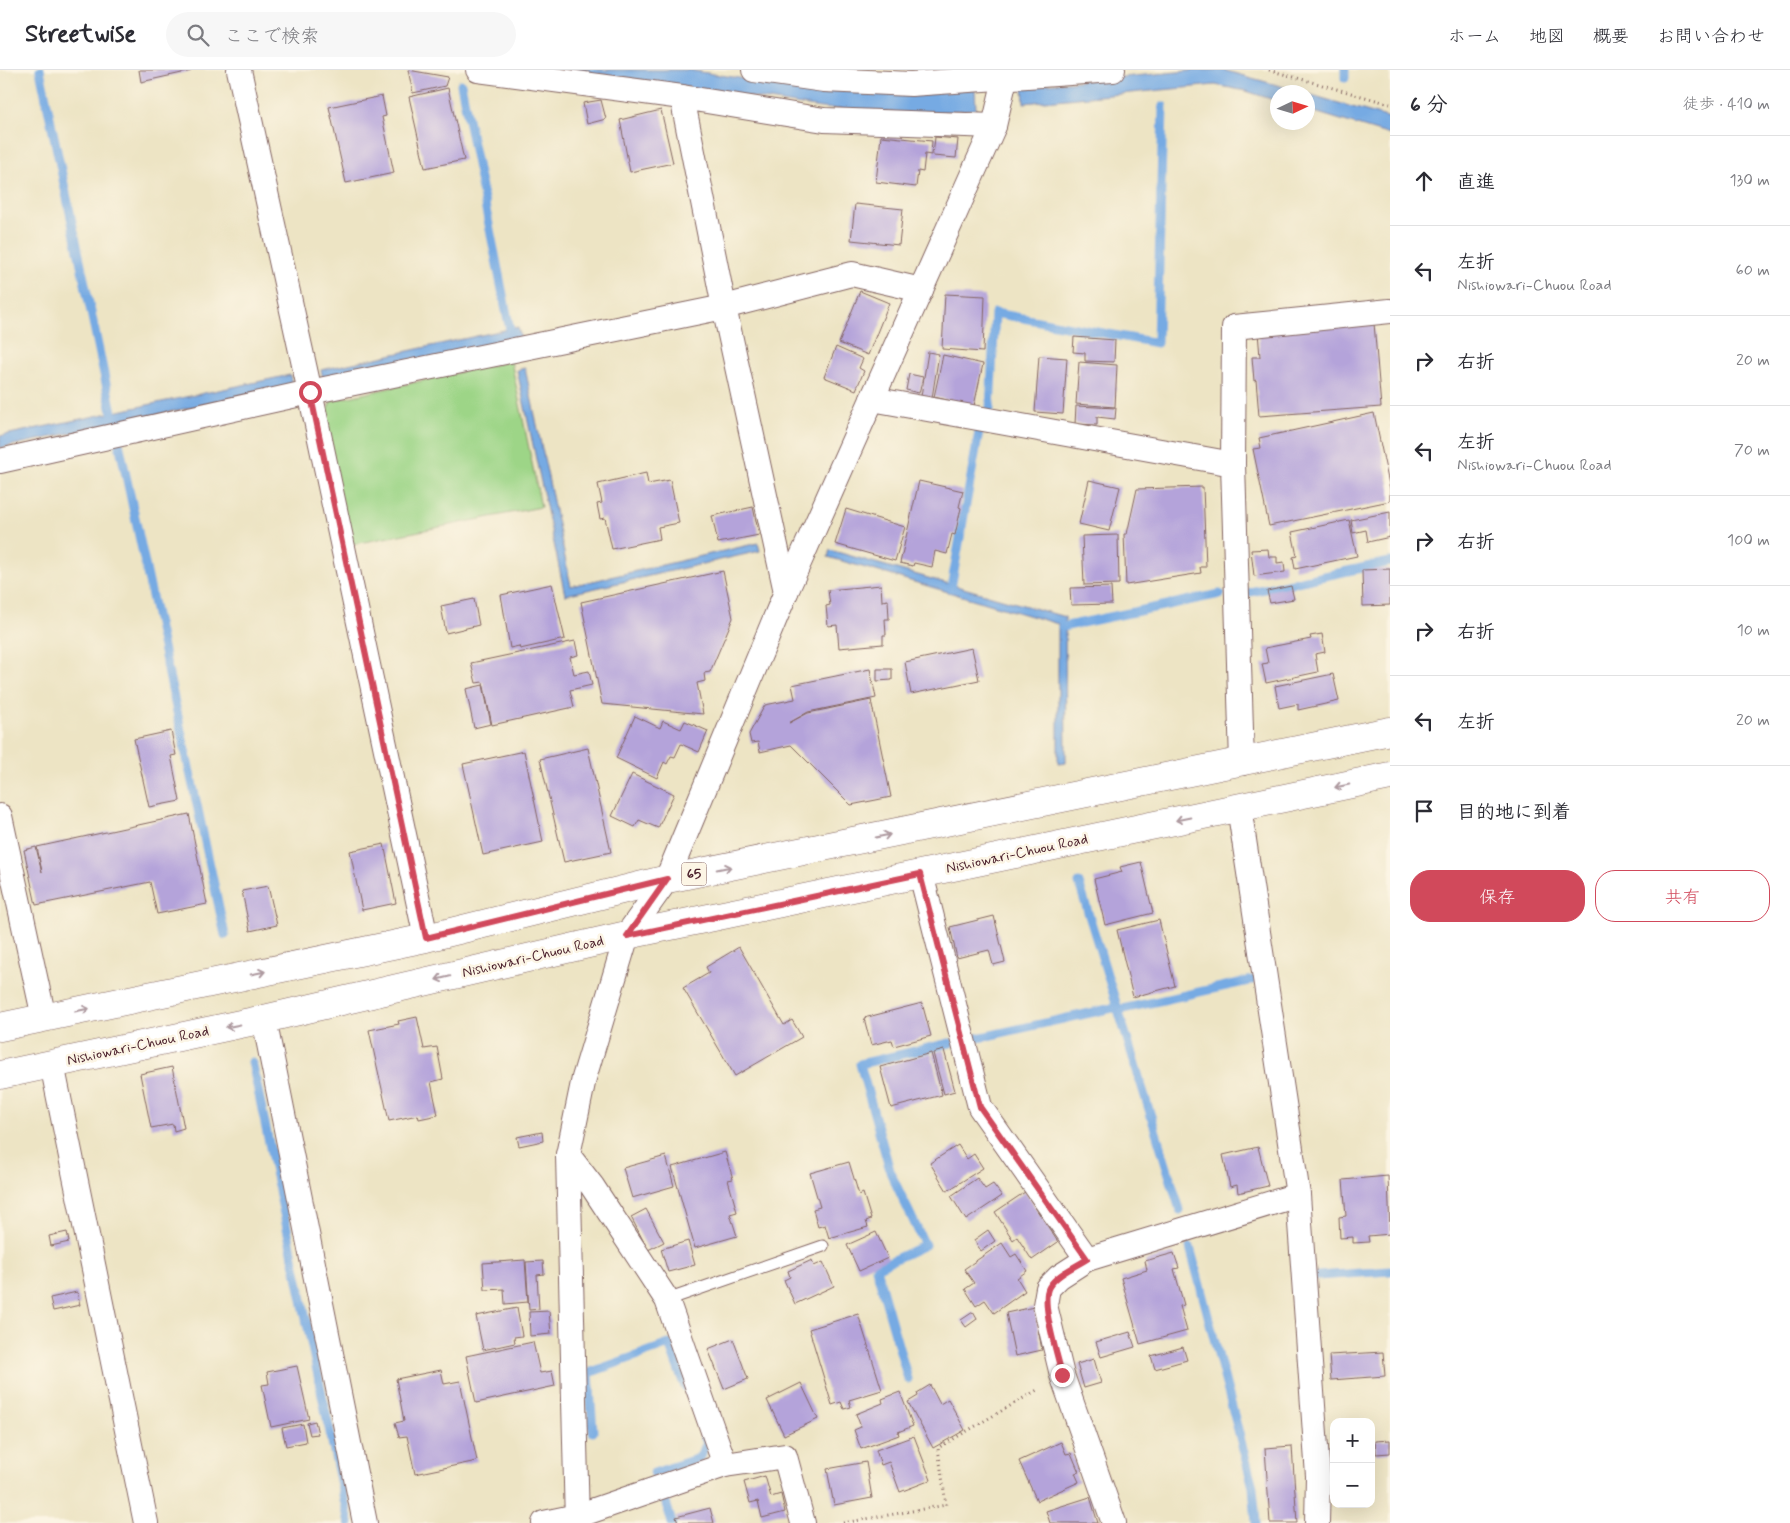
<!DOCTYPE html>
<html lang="ja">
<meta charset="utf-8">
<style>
:root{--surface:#fff;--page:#f7f7f7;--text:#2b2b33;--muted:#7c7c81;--line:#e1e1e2;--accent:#d1495b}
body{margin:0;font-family:Mynerve,"Klee One",sans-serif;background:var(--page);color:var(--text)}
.controls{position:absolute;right:15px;bottom:15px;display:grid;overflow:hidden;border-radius:10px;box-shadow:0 5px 20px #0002}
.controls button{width:45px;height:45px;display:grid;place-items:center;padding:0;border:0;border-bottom:1px solid var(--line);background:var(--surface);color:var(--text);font:25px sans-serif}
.compass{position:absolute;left:1270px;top:15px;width:45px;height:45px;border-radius:50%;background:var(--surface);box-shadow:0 5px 20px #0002;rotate:86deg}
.stop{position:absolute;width:15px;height:15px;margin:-11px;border:4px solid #d1495b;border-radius:50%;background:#fff}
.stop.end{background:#d1495b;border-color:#fff;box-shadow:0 1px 5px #0008}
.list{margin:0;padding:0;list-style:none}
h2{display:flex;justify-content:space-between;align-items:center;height:65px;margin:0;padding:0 20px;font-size:21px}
h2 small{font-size:16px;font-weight:400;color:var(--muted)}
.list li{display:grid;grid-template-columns:32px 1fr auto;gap:15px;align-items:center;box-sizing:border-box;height:90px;padding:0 20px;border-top:1px solid var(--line)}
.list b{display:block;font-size:19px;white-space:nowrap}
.list p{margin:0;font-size:16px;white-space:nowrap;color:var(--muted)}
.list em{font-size:16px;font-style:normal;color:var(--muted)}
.actions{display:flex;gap:10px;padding:15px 20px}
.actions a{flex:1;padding:11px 0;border:1px solid var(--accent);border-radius:20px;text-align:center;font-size:18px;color:var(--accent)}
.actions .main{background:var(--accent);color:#fff}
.icon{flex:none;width:28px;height:28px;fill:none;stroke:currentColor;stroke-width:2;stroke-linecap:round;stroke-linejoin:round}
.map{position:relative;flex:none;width:1390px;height:1453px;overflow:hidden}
header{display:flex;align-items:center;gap:30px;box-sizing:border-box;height:70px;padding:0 25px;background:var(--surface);border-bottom:1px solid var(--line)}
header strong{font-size:24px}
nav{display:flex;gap:28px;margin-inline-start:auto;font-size:18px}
.search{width:350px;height:45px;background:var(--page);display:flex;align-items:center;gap:12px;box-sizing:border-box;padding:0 18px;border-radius:28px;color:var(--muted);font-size:19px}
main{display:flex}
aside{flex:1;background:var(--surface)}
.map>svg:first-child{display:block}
.green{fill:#9dd587;stroke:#747a59}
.water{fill:#76aae3;stroke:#606487}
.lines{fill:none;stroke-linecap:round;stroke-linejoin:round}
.stream{stroke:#76aae3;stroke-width:9}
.building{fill:#b4a3da}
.lane-casing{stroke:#836461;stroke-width:13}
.street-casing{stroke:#836461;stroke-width:26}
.primary-casing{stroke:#836461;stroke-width:29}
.path{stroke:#836461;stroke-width:3;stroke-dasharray:1 4;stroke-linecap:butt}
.lane{stroke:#fff;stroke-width:11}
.street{stroke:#fff;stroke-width:24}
.primary{stroke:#fff;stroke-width:28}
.oneway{stroke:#ae9aa0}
.route{stroke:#d1495b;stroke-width:6}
.labels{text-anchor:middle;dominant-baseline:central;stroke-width:5;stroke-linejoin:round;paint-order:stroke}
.shield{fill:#fcf5e5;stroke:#7f5f63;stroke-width:1}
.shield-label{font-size:14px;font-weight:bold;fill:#4a1f2b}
.street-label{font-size:15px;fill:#4a1f2b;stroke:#fcf5e5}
</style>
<header>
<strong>Streetwise</strong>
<div class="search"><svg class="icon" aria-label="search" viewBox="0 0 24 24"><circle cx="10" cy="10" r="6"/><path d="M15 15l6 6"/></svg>ここで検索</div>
<nav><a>ホーム</a><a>地図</a><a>概要</a><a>お問い合わせ</a></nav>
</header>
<main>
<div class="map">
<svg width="1390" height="1453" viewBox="0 0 1390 1453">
<rect width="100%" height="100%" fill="#fcf5e5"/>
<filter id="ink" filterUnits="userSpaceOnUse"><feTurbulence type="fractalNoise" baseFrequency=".02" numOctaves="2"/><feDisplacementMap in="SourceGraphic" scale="10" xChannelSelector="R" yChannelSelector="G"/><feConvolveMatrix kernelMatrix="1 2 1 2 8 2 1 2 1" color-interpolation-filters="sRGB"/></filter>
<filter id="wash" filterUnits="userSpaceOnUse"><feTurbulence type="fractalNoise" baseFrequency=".0096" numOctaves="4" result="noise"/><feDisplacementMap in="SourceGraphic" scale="20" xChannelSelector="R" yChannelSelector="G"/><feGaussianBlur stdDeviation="1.12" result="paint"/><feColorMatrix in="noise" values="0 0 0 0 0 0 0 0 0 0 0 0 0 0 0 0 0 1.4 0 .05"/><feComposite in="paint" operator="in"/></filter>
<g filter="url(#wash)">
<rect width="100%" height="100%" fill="#ede4c4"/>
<path class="green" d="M511,291L541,437L349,475L323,349L331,331Z"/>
<g class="water">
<path d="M574,0H688L822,21L975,19L976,39L921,44L821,38Z"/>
<path d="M1200,0H1223L1302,22H1278L1277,31L1246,21L1215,15L1024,33L1023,16Z"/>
<path d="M1308,24L1390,48V65L1308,40Z"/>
<path d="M518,257L521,269L324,312L321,300Z"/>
<path d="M525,298L571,516L758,473L760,481L565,525L517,300Z"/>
<path d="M290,305L292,316L0,378V366Z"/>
<path d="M830,480L1065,547L1066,693L1058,694V554L828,487Z"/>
</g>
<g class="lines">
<g class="stream">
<path d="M40,0L112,342"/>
<path d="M573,0L595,4"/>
<path d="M1345,0V8"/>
<path d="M461,14L510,260"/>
<path d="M990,339L995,243L1157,273L1163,36"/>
<path d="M119,373L225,865"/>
<path d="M951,518L979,362"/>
<path d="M1250,522L1390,492"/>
<path d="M1062,557L1220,524"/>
<path d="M1079,813L1180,1140"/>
<path d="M1118,940L1253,910"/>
<path d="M978,968L1117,937"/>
<path d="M252,992L349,1453"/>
<path d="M1190,1177L1253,1417L1256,1453"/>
<path d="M1318,1206L1390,1201"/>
<path d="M908,1309L876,1198L925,1175L891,1104L860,994L950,973"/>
<path d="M593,1362L589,1303L669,1274L685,1317"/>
<path d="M654,1403L699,1388L707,1373L704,1366"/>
<path d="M665,1429L672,1453"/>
</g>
</g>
<g id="blocks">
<g class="building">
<path d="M139,0H191V1L141,12Z"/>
<path d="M408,0L448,7L445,16L413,23Z"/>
<path d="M448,18L464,90L425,98L409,27Z"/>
<path d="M382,26L386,46L382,47L394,103L346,113L329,37Z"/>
<path d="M601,30L606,49L587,54L583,33Z"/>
<path d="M661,40L673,93L630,102L620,50Z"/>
<path d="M881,66L932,71L931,85L925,84L923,102L918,101L916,117L876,112Z"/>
<path d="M935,67L958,69L956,88L933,86Z"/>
<path d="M855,134L903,139L899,175L851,170Z"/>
<path d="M860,221L889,233L868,285L839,273Z"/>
<path d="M945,224L985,226L983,282L942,279Z"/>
<path d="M1374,253L1381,337L1259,346L1256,310L1254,311L1252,287H1260L1258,262Z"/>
<path d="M1074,267L1115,270L1114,292L1085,291V283L1073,282Z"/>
<path d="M836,277L863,289L859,298L864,301L856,320L824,307Z"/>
<path d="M928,282L939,284L932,328L921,326Z"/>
<path d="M943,285L983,294L974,336L934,327Z"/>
<path d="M1039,286L1067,288L1063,344L1035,342Z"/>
<path d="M1079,292L1117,295L1115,337L1076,334Z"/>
<path d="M909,304L923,307L919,323L906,320Z"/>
<path d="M1076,336L1116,338L1115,349L1097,347V355L1075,354Z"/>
<path d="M1374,343L1390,419V431L1269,456L1253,379L1261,378L1259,368Z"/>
<path d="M646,403L648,414L670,410L679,453L658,457L660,469L612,479L605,448L600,449L597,434L602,433L598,414Z"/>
<path d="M1089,410L1120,417L1109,461L1079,454Z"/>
<path d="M919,411L963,421L959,437L961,438L955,465L952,464L947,484L935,481L932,497L914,493L913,496L900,493Z"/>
<path d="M1203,417L1206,497H1200L1201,503L1126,515L1124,464H1127L1137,419Z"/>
<path d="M753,437L759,465L718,473L712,446Z"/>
<path d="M846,439L905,457L895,491L835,474Z"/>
<path d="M1390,442V467L1368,472L1366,460L1353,463L1351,450Z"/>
<path d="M1349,450L1357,486L1295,499L1293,487L1297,486L1292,462Z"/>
<path d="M1118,465L1119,514L1084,515L1082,466Z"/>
<path d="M1268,479L1269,487H1277V493L1284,492L1285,502L1254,506L1251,480Z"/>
<path d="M1390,499V535L1363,536L1362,500Z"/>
<path d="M723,501L733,548L710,602L704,603L705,611L697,613L703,644L602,634L581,532Z"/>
<path d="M552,514L565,569L520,579L519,576L510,578L501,525Z"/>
<path d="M881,515L882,531L888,530L889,549H885L886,565H883V574L839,578L837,555L828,556L826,536L830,535L828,520Z"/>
<path d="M1291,516L1294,529L1270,533L1267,521Z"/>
<path d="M1111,517L1112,534L1071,535L1070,518Z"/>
<path d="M474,529L479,555L446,563L441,536Z"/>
<path d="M1322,564L1325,582L1315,584L1318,602L1266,613L1262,594L1268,593L1265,578L1311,569L1310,566Z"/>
<path d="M575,571L578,585L570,587L574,604L589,601L592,615L570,620L574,637L492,655L483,612L476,613L471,593Z"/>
<path d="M972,578L979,610L911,624L905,592Z"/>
<path d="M870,599L876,628L808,642L789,653L808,643L871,630L891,727L851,735L791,675L760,682L758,672L751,673L749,664L765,635L795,629L792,615Z"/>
<path d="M877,599H892V610L877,611Z"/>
<path d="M1333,604L1339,631L1298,640V634L1279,638L1275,616Z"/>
<path d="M483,615L491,654L474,658L466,619Z"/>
<path d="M635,646L660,658L663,651L681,659L685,651L708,661L699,682L681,674L675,687L671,686L667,694L664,692L657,708L616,688Z"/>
<path d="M171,661L176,685L171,686L180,731L149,737L134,669Z"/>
<path d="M588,678L611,782L564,792L540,689Z"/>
<path d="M524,681L543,772L483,785L463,694Z"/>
<path d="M632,704L674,724L658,758L639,750L635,757L612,746Z"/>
<path d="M189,744L207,834L157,844L150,812L36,835L24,780L36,777L42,802L37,777Z"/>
<path d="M384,774L396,833L362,840L350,781Z"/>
<path d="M1141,792L1153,843L1105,855L1094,809L1122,802L1120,797Z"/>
<path d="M268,816L277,855L250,861L242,821Z"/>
<path d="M994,846L1005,892L993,895L989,880L957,888L950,857Z"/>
<path d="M1159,850L1175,916L1133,927L1117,860Z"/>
<path d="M739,877L784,955L792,950L802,967L735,1006L683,918L709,903L706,897Z"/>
<path d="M922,933L931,966L894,976L892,970L871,975L864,948Z"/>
<path d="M417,947L424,979L437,977L443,1009L431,1012L438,1045L419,1049L418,1045L389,1051L369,960L399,954L398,951Z"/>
<path d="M944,980L955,1021L944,1024L933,983Z"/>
<path d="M931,983L942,1025L891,1038L880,997Z"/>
<path d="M172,997L184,1058L174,1061L173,1054L151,1058L140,1004Z"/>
<path d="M542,1062L543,1071L519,1076L517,1067Z"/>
<path d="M958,1075L967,1089L974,1084L983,1098L947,1121L930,1093Z"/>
<path d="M1258,1077L1268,1116L1238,1123L1237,1115L1230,1117L1223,1085Z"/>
<path d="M725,1082L733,1109L728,1110L737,1142L730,1144L737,1166L695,1178L672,1097Z"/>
<path d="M666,1086L674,1116L632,1128L623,1098Z"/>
<path d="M849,1092L859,1125L863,1123L871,1149L866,1151L868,1157L829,1168L825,1155L818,1157L813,1139L820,1137L810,1103Z"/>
<path d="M1388,1106L1390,1164L1368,1166L1369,1172L1353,1173V1167L1340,1168L1339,1147L1346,1146L1343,1110Z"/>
<path d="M977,1108L985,1119L993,1114L1002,1126L966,1150L951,1126Z"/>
<path d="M1025,1122L1058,1172L1032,1190L1017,1167L1013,1170L995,1142Z"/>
<path d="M646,1139L664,1172L648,1180L631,1147Z"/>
<path d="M988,1160L995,1171L981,1181L974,1170Z"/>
<path d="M67,1162L69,1172L51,1176L49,1166Z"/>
<path d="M876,1162L888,1188L859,1201L847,1175Z"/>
<path d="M688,1171L695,1195L668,1202L661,1179Z"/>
<path d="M1002,1173L1011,1187L1016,1184L1027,1201L1017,1208L1025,1221L994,1243L985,1230L976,1236L965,1219L974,1213L964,1199Z"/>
<path d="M1174,1183L1179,1198L1174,1199L1184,1235L1180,1236L1187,1261L1140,1274L1121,1208L1147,1200L1145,1191Z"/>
<path d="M525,1190L528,1232L505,1234L504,1219L485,1220L483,1193Z"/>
<path d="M812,1190L814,1196L823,1192L834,1216L795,1234L784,1210L790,1207L788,1201Z"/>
<path d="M543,1191L544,1204L537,1205L539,1239L529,1240L526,1192Z"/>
<path d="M77,1222L80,1235L53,1241L50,1228Z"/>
<path d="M1034,1237L1042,1280L1015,1286L1006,1243Z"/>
<path d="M517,1238L522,1266L514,1267L515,1273L483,1280L476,1246Z"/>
<path d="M549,1241L551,1264L530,1266L529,1242Z"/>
<path d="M973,1242L977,1249L966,1257L961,1250Z"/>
<path d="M858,1244L882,1320L849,1330L851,1337L844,1339L841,1332L832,1335L809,1259Z"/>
<path d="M1130,1262L1135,1277L1101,1287L1096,1272Z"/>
<path d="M733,1269L748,1309L724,1319L708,1279Z"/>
<path d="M533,1272L540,1303L552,1301L555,1316L476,1333L466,1286Z"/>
<path d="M1183,1277L1187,1290L1155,1299L1151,1286Z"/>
<path d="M1383,1282L1385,1306L1331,1310L1329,1285Z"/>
<path d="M1094,1289L1101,1313L1084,1318L1077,1294Z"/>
<path d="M297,1296L309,1349L271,1357L262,1315L269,1314L267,1302Z"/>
<path d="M441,1300L444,1314L460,1311L477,1391L415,1404L407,1366L399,1367L395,1353L404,1351L396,1309Z"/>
<path d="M801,1313L818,1349L784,1365L767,1330Z"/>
<path d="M930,1315L940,1334L948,1329L965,1360L933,1378L908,1332L918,1326L917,1323Z"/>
<path d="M900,1322L913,1356L898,1362L899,1365L861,1379L854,1360L861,1357L856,1344L883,1333L882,1329Z"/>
<path d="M315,1351L318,1364L310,1365L307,1353Z"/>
<path d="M303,1354L306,1372L286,1376L282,1358Z"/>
<path d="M914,1366L931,1410L900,1422L889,1392L881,1395L876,1380Z"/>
<path d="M1390,1370V1383L1376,1384L1375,1371Z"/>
<path d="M1061,1372L1066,1384L1071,1383L1079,1402L1075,1403L1079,1412L1037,1431L1019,1391Z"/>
<path d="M1292,1376L1297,1453H1270L1265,1378Z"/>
<path d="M866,1392L872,1428L834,1435L827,1399Z"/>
<path d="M765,1406L771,1427L781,1424L785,1442L762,1448L758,1431L750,1433L744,1412Z"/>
<path d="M1090,1427L1098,1453H1050L1046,1441Z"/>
<path d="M710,1438L714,1453H678L676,1447Z"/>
</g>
</g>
</g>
<g filter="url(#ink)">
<use href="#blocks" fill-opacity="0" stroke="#836461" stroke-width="1"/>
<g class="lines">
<g class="lane-casing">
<path id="lane" d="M667,1230L823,1176"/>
</g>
<g class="street-casing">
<g id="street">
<path d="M239,0L310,322L426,868"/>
<path d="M478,0L682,27L824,50L994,56"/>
<path d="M754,0L824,10L911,14L1113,0"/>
<path d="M682,27L724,237L786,522"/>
<path d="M872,329L1233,394L1242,693"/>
<path d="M0,391L310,322L724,237L852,204L921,220"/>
<path d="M1233,394L1234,257L1390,241"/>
<path d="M1239,737L1298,1125L1318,1406L1317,1453"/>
<path d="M0,746L44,948"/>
<path d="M921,804L980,1037L1087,1189"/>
<path d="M264,949L365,1453"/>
<path d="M52,994L146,1453"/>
<path d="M568,1085L592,1116L667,1230L725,1395"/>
<path d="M544,1453L577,1446L725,1395L785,1386L803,1453"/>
<path d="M577,1453L568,1085L584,1008L627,865L667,809L786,522L994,56L1007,0"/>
<path d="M1114,1453L1062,1305L1045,1235L1048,1218L1059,1207L1087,1189L1298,1125"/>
</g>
</g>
<g class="primary-casing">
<g id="primary">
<path d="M0,957L426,868L667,809L1390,661"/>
<path d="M0,1005L264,949L627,865L1390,706"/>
</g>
</g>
<g class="path">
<path d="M1269,0L1390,34"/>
<path d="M843,1453L946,1435L938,1378L1039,1319"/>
</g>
<use href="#lane" class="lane"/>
<use href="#street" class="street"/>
<use href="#primary" class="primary"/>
</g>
<defs><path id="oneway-shaft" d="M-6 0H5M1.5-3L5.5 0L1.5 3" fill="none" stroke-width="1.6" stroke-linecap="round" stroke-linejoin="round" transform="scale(1.25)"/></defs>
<g class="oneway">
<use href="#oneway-shaft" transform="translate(1342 716) rotate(168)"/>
<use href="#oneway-shaft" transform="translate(1183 749) rotate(168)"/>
<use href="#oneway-shaft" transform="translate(883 766) rotate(-11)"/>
<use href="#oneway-shaft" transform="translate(724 798) rotate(-11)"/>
<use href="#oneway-shaft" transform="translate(258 903) rotate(-12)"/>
<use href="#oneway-shaft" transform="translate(443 908) rotate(167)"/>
<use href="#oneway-shaft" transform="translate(82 940) rotate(-12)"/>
<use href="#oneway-shaft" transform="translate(233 956) rotate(168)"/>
</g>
</g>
<g class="lines" filter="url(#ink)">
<path class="route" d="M310,322L426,868L667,809L627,866L920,804L980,1037L1087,1189C1075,1197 1057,1204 1049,1217C1040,1232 1058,1286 1062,1305"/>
</g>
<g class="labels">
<rect class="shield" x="681.5" y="792.5" width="25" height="23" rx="4"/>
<g class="shield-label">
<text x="694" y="804">65</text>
</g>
<g class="street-label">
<text transform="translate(1017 784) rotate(-12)">Nishiowari-Chuou Road</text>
<text transform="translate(533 887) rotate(-13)">Nishiowari-Chuou Road</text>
<text transform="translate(138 976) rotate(-12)">Nishiowari-Chuou Road</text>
</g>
</g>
</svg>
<div class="controls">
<button>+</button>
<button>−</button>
</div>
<svg class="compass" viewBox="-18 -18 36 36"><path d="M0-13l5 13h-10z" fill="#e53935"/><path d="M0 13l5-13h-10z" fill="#7c7c81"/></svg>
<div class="stop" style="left:310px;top:322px"></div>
<div class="stop end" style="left:1062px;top:1305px"></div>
</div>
<aside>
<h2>6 分<small>徒歩 · 410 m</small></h2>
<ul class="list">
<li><svg class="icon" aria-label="ahead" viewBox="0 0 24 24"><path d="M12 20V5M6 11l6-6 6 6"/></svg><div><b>直進</b></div><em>130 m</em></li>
<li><svg class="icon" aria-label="left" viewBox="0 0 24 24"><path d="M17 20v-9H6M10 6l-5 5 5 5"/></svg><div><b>左折</b><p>Nishiowari-Chuou Road</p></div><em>60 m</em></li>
<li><svg class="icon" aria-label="right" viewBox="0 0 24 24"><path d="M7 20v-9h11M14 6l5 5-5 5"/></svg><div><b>右折</b></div><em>20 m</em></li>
<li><svg class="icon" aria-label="left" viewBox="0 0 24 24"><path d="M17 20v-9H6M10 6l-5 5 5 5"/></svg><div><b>左折</b><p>Nishiowari-Chuou Road</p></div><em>70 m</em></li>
<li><svg class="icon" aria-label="right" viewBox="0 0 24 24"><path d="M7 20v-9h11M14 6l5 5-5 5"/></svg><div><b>右折</b></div><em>100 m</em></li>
<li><svg class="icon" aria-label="right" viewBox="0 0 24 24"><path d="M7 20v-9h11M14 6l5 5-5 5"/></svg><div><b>右折</b></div><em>10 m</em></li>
<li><svg class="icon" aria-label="left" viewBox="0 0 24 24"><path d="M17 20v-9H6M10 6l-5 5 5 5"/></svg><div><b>左折</b></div><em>20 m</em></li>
<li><svg class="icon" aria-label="arrive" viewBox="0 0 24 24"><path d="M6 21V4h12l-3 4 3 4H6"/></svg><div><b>目的地に到着</b></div></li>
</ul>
<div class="actions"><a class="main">保存</a><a>共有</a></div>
</aside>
</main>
